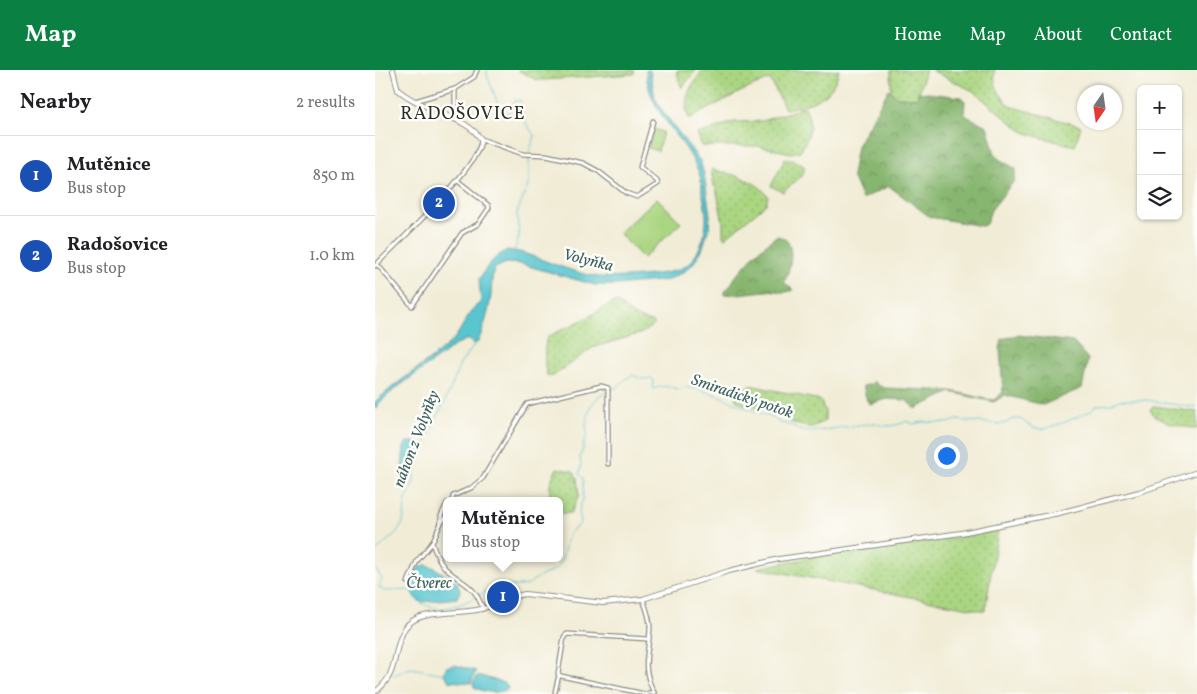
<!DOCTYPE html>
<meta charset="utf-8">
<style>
:root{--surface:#fff;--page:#f2f2f2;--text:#202124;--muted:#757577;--line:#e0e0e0;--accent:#0b8043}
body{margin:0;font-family:Vollkorn,serif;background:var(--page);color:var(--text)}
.controls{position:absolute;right:15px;top:15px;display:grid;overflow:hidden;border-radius:8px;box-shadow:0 1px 4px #0004}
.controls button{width:45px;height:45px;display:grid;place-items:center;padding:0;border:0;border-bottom:1px solid var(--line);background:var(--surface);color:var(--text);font:25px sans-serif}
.compass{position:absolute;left:702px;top:15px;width:45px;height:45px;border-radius:50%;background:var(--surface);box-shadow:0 1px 4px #0004;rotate:193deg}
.you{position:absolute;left:571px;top:385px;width:18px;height:18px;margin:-12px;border:4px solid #fff;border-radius:50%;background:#1a73e8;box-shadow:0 0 0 8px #1a73e833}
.badge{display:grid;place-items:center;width:32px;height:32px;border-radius:50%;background:var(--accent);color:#fff;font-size:16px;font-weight:700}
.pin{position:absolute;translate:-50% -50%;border:2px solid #fff;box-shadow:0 1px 5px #0006}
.popup{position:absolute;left:68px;top:427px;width:120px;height:65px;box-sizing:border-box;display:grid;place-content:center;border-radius:8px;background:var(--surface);filter:drop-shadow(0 1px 4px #0005);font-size:16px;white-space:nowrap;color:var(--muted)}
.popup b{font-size:19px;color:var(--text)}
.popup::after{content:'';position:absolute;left:50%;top:100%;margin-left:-10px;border:10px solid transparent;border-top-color:var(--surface)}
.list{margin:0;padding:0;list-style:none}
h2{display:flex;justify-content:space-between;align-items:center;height:65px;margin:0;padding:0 20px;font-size:21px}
h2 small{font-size:16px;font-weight:400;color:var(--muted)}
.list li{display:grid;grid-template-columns:32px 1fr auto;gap:15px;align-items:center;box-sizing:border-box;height:80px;padding:0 20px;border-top:1px solid var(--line)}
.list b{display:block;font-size:19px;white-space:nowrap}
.list p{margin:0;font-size:16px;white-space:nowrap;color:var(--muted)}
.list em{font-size:16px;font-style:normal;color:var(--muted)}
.icon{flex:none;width:28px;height:28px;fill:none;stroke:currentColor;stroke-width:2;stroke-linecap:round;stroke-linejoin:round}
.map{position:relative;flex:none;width:822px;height:624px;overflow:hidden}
header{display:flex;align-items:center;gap:30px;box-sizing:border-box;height:70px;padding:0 25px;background:var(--accent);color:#fff}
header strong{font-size:24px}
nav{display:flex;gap:28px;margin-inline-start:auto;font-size:18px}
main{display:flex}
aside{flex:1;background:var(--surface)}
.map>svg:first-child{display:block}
.grass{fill:url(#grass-dots);stroke:#6a8056}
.forest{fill:url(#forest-crowns);stroke:#59704d}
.pitch{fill:#aad581;stroke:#6a8056}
.water{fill:#58c5cf;stroke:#42787d}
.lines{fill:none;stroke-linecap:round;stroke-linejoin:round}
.stream{stroke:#58c5cf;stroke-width:1}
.minor-casing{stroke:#8e8c80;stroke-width:5.5}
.tertiary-casing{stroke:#8e8c80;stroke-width:6}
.minor{stroke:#fff;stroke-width:3}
.tertiary{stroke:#fff;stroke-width:4}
.labels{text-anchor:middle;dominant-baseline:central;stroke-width:5;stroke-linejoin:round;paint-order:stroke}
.water-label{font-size:16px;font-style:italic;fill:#3b6164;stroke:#fdfcf7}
.quarter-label{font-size:18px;letter-spacing:1px;fill:#2b2b2b;stroke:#fdfcf7}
</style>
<header>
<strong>Map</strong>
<nav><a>Home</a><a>Map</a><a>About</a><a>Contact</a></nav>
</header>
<main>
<aside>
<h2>Nearby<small>2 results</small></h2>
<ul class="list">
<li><span class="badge" style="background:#1a4fb4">1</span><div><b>Mutěnice</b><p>Bus stop</p></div><em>850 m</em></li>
<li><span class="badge" style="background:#1a4fb4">2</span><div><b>Radošovice</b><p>Bus stop</p></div><em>1.0 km</em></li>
</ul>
</aside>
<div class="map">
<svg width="822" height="624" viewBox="0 0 822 624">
<defs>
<pattern id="grass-dots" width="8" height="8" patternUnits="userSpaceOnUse" patternTransform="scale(1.25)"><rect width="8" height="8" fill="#aad581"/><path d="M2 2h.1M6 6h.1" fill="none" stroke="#92b770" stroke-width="1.8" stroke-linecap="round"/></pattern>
<pattern id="forest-crowns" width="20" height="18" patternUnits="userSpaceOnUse" patternTransform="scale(1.25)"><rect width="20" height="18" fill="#87b66f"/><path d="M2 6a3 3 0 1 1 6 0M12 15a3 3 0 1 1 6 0" fill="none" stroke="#6f945b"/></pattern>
</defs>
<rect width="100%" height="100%" fill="#fdfcf7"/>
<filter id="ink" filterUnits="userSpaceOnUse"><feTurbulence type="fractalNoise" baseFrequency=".02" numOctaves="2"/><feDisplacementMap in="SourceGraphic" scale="10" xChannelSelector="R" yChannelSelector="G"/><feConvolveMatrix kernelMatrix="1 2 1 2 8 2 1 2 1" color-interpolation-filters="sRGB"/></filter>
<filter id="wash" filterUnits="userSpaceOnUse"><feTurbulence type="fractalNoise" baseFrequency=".0096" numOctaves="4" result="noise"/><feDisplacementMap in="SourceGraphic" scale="20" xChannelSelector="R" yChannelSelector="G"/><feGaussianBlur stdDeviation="1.12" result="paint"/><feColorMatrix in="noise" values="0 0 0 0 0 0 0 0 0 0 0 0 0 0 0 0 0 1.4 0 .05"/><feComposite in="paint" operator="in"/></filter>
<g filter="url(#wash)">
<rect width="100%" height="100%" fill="#f1ecd6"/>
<g class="grass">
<path d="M143,0H259V4L168,10H161Z"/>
<path d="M302,0H321L307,18L304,11Z"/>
<path d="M328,0H464C458,28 436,35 410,39L395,9L367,21L314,49C306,29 316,15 328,0Z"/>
<path d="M516,0H551L542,28L522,27L516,23Z"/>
<path d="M556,0H620C617,16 626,25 635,36L706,56L700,76L660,66L649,62L632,49L598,21Z"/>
<path d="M430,37C438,55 436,64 425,81L416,83L383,76H327L322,64L359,52L387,51Z"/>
<path d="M410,89C418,90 426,91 430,98L427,106L408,122L396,116Z"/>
<path d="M336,99C356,104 381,109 393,126L391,134L350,168L348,167V153L341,117L339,116Z"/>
<path d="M241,232C256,242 259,249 278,252L280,254L267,263L217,278L178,306L173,307C168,300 169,275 172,267L211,248L237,233Z"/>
<path d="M375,315L445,330L450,341V351C446,352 440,357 435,357C422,357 408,348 398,342C387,335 371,338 360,329L362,323Z"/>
<path d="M779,336L822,342V359C807,356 784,354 775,340Z"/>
<path d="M182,398L198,401L202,408L204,426L196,443H184V431H176C173,417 175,411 182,398Z"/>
<path d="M623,460L610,541L382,498L443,486L578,468Z"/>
</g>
<g class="forest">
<path d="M514,19L522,27L542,28L544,22L586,27L590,31L589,43L593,47L612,56L620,84L624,89L641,99L639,111L616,140L611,154L607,156L555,147L514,116L487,129L477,106L482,76Z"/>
<path d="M401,166C423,167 416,199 409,212L418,220C405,225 403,219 391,221C377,222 363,225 348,224L355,216L361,206L381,183Z"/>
<path d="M643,265L698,272L713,289L707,318L668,335L630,325L619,332L576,322L540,339L531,330L512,329L495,334L492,331L488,316L496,314L499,311L503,315L510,318L576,321L611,329L619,330L628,322L625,279L627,269Z"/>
</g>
<g class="pitch">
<path d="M279,59L288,62L283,81L273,78Z"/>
<path d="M282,128L306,153L268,188L244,163Z"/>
</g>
<g class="water">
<path d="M271,0H275L280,28L287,40L325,91L329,104L335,145L334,158L327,180L318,194L310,201L293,210L241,215H220L146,194L131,193L120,198C116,207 117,216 116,225C114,242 109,257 103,272L98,274L93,269L82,274L20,319L5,332L0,339V332L2,330C25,309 53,293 76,272C89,259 91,242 106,232L104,209L115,193L123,186L132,180L145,182C170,190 198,203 224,207C240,209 294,205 307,198C324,190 332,162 331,145C330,137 329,129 327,122C327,116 326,109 324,103C310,66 272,42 271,0Z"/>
<path d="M32,372H40L45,375L33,410L26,407L29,377Z"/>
<path d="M51,495L58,497L82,512L85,521L82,528L47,532L41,529L36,521C36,510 38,497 51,495Z"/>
<path d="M80,595L101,601L96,613L74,611L69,604L71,597Z"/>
<path d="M103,605L129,613L132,615L133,619C121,624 110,623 99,617L98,613Z"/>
</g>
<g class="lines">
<g class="stream">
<path d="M112,0V5L126,42L129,44L134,43L140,31L145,30L150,52L160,66L154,82"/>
<path d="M139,181L144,167L142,143L154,113V86"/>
<path d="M0,482L22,462L27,455L29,447L30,432L38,414L41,399L50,373L76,318L85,294L101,273"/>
<path d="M0,498L7,509L4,517L9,521L36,520C41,539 69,541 86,534C98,529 109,521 121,517C131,515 142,517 153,515C162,505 175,505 183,496C191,486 188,472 196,462C200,457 202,459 206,451L204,443L205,436L208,430V408L204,404L206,397L205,387L208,379V375L212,365L211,353L215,337L223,327L244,316L251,309L257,305L267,309L277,308L279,310L277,318L279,319C287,315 293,316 302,319C306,319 309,317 313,317C344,322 370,340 400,348L403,352L418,356L423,360L434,362L500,353C510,358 522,356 532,351L538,354L548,352L573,353L582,350L623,354L631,353L638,349H645L659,358L668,359L688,353L715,341L722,335L736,334L745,330H771L822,338"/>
<path d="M18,605L36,598L69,604"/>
</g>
</g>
</g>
<g filter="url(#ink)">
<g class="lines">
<g class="minor-casing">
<g id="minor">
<path d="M40,31L80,19"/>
<path d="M80,48V19L99,7L102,0"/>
<path d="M2,194L37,236L87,163L103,154L114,138L113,135L83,111"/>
<path d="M0,196C21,174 107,95 106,69L148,84L171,85L208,93L223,101L251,123L262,127L283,114L282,111L265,97L278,51"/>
<path d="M77,431L78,426L96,418L108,408L152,334L226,316L233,318V394"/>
<path d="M72,446L66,453L57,473C60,482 64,491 70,498C88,515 99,513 108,539"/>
<path d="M66,453V446L72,433"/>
<path d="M33,512L42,491L57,473"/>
<path d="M268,529C271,538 275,547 275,557C274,586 265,593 279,623"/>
<path d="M273,569L192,564L189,567L183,604L186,606L270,624L279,622"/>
<path d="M180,622L184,605"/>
</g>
</g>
<g class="tertiary-casing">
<g id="tertiary">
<path d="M18,0L23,20C33,28 45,34 57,39C75,48 94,52 106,69"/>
<path d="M0,622C25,604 16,581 30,558C43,538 85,545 106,539C121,535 134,527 150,524L228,533L268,529L354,501L404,489L586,463L684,443L764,422L822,402"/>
</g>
</g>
<use href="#minor" class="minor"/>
<use href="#tertiary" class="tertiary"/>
</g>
</g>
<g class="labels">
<g class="water-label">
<text transform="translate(213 191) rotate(14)">Volyňka</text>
<text transform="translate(367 327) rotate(19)">Smiradický potok</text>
<text transform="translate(42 369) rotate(-69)">náhon z Volyňky</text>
<text x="54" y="514">Čtverec</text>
</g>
<g class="quarter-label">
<text x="88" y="44">RADOŠOVICE</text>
</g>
</g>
</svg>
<div class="controls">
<button>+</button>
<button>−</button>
<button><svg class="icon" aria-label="layers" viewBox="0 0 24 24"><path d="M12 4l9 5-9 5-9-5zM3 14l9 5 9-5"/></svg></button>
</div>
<svg class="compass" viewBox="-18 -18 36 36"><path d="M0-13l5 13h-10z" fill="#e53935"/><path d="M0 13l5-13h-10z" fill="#757577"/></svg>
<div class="you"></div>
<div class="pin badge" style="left:128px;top:527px;background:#1a4fb4">1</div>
<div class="popup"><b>Mutěnice</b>Bus stop</div>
<div class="pin badge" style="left:64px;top:133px;background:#1a4fb4">2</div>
</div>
</main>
